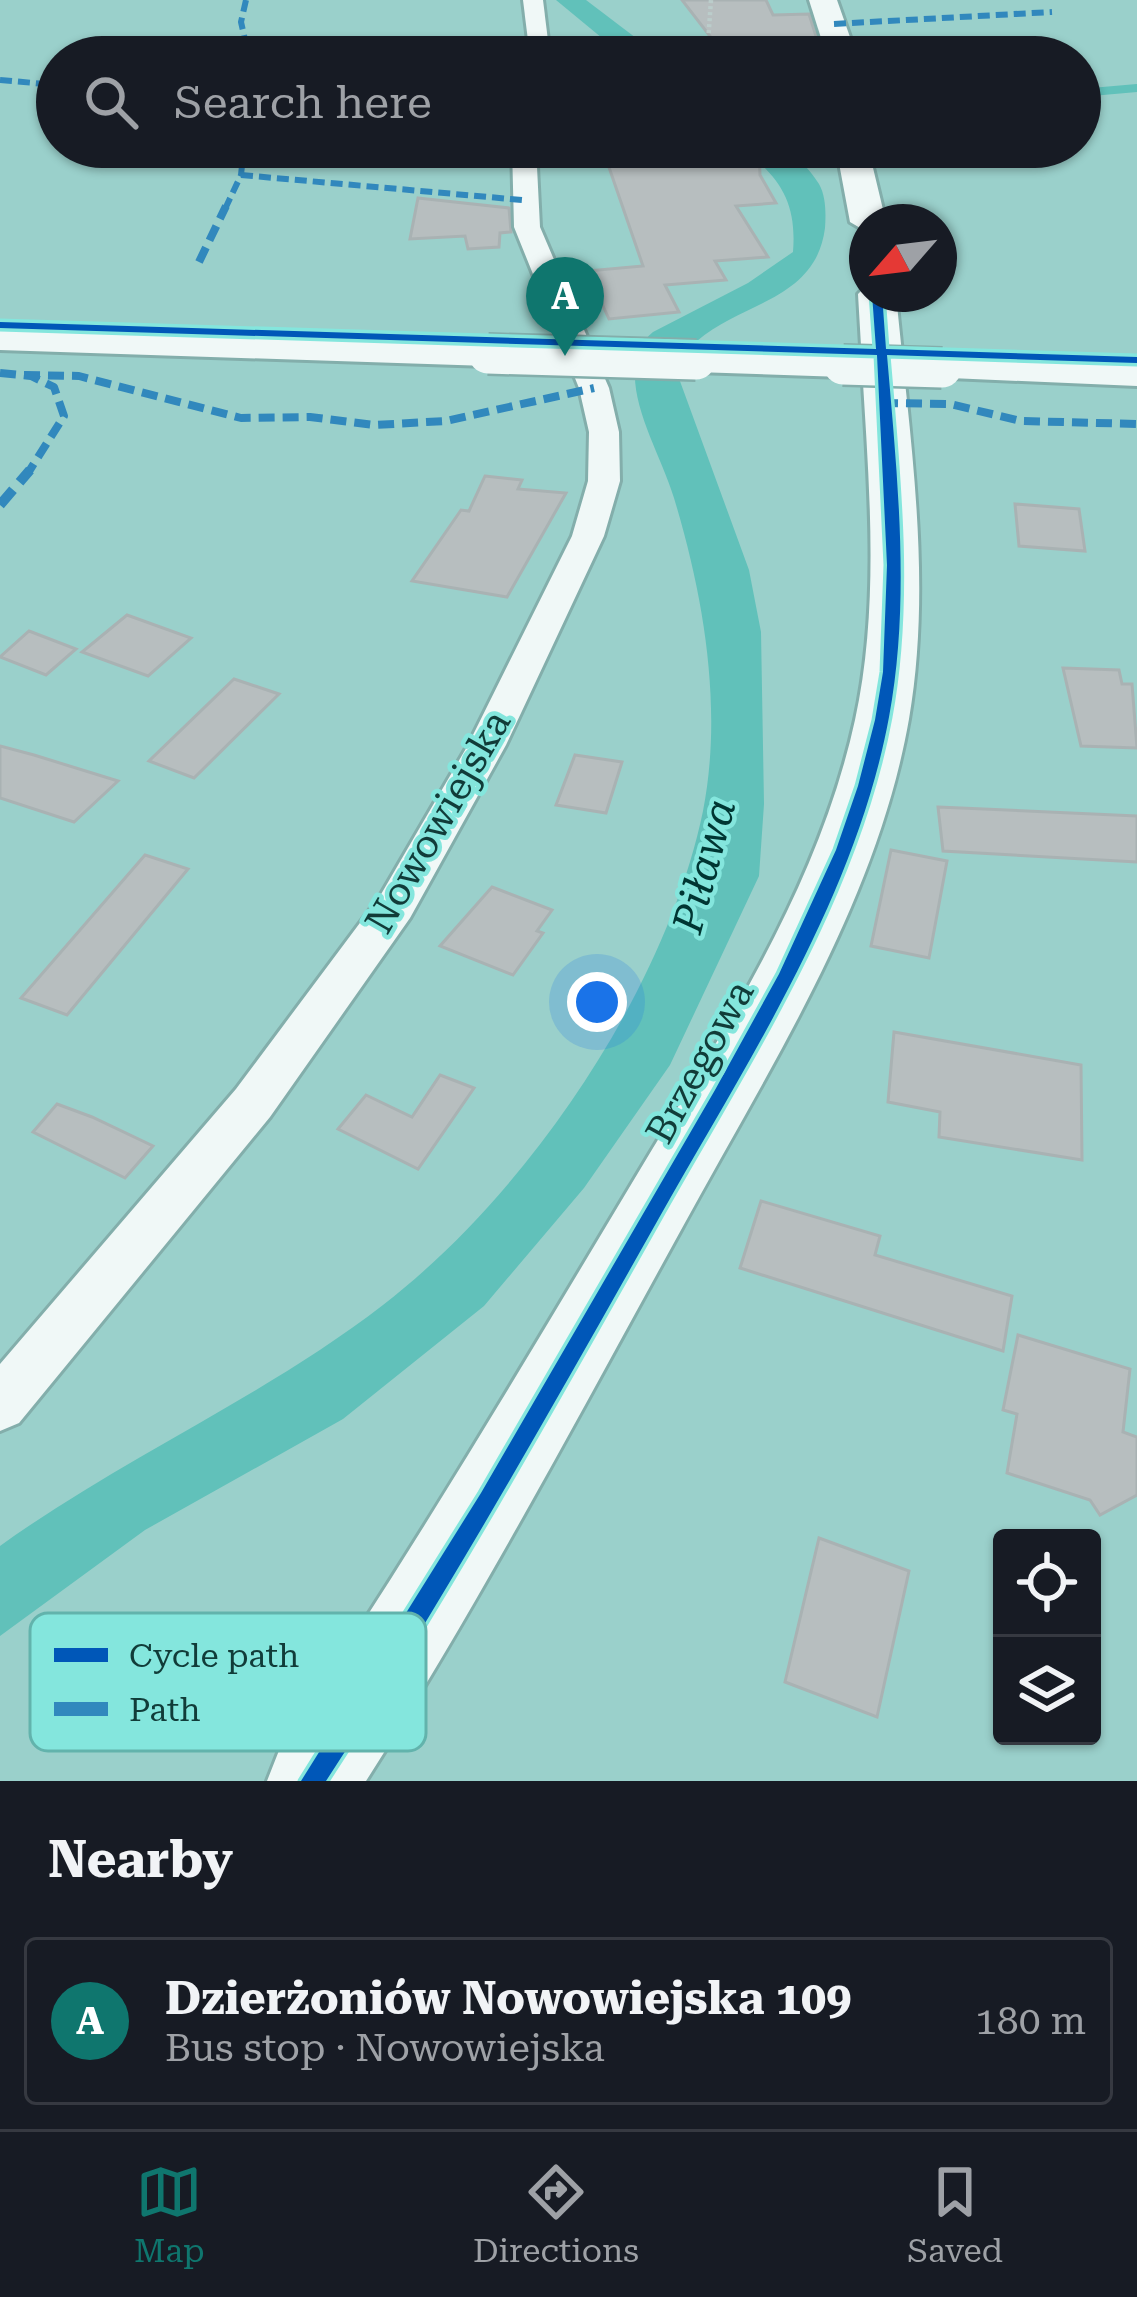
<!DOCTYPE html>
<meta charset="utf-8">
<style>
:root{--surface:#171b24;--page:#242831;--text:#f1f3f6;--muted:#9ea1a6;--line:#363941;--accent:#0f766e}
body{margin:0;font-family:"Roboto Serif",serif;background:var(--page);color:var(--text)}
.controls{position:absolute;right:36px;bottom:36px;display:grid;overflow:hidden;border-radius:12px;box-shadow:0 3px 9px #0004}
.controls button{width:108px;height:108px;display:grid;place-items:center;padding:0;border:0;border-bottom:3px solid var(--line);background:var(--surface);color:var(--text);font:60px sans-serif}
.compass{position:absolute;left:849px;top:204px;width:108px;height:108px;border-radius:50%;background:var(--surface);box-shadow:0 3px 9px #0004;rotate:242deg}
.you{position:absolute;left:597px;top:1002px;width:42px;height:42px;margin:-30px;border:9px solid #fff;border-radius:50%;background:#1a73e8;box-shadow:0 0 0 18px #1a73e833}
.badge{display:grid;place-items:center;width:78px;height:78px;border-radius:50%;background:var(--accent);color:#fff;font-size:39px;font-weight:700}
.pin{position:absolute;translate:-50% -99px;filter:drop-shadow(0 3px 6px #0008)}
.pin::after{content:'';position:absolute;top:63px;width:42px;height:36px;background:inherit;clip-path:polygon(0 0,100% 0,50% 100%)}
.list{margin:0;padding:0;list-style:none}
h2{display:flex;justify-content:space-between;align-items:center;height:156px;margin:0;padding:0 48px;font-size:51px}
h2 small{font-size:39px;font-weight:400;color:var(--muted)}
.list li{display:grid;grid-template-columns:78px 1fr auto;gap:36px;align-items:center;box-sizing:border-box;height:168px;margin:0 24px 24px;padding:0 24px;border:3px solid var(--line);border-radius:12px}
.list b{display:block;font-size:45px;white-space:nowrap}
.list p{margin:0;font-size:39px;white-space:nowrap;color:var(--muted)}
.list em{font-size:39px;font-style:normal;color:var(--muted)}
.icon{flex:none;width:66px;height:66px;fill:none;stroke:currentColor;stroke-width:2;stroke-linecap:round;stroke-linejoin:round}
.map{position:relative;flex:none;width:1137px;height:1781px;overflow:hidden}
.search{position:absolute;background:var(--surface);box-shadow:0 3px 9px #0004;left:36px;right:36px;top:36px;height:132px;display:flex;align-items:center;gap:30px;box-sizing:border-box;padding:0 42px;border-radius:66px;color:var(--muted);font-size:45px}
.sheet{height:348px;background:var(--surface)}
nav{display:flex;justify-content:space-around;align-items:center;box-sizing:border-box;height:168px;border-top:3px solid var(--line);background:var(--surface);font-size:33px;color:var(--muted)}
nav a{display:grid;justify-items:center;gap:6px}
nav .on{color:var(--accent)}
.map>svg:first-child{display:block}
.water{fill:#61c1ba}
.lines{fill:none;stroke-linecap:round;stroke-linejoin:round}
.stream{stroke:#61c1ba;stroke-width:8}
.building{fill:#b7bebf;stroke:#a9b2b3;stroke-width:3}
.street-casing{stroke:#83aeab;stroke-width:6}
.secondary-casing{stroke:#83aeab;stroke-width:6}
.path{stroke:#bbcdcb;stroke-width:4.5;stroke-dasharray:3 3;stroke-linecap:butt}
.street{fill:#f0f8f7;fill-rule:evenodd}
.secondary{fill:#f0f8f7;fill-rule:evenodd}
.secondary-bridge-casing{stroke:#83aeab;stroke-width:44;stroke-linecap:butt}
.secondary-bridge{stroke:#f0f8f7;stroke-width:39}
.quiet-far2{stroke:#3188bd;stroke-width:6;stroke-dasharray:12 6;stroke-linecap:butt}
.quiet-far1{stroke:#3188bd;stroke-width:8;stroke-dasharray:16 8;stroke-linecap:butt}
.quiet{stroke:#3188bd;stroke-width:10;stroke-dasharray:20 10;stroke-linecap:butt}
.cycleway-casing{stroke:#84e6dd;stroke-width:7}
.cycleway{fill:#0057b8;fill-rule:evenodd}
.labels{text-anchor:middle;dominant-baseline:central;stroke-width:9;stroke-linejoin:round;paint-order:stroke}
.street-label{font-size:39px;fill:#113c39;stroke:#84e6dd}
.water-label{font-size:42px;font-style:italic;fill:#003633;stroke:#84e6dd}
.key{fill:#84e6dd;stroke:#62b3ac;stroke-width:3}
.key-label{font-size:33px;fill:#113c39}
</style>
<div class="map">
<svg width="1137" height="1781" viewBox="0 0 1137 1781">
<rect width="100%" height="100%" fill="#9ad0cb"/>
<g class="water">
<path d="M556,0H586L661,57H625Z"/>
<path d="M740,147C777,147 798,150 819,184C826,196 826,214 825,228C816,300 742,302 697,341C688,349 683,363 677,373L749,570L761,632L764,804L759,876L670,1065L584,1188L484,1306L343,1419L145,1530L0,1636V1546C122,1458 264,1397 383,1305C528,1193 666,990 703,811C723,709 704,597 674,498C662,458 633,411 635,371C636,356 641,341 653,332L748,283L793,252C797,202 780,177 740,147Z"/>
</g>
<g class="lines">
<g class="stream">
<path d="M1080,93L1137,88"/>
<path d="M785,165L831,154L830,147"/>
</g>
</g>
<g class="building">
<path d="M682,0H766L773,15L809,14L821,52L778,57L723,53Z"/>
<path d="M602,147H759L760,175L776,203L736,206L768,257L715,261L726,280L665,285L679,312L609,319L587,271L643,266Z"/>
<path d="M418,198L509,208L511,232L500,233L499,247L468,249L465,236L410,239Z"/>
<path d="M485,476L522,480L518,489L566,493L507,597L412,581L461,510L469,511Z"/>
<path d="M1015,504L1079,509L1085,551L1019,546Z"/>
<path d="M127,615L191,638L148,676L82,652Z"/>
<path d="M29,631L76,649L46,675L0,657Z"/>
<path d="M1063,668L1119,670L1122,684H1132L1137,748L1081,746Z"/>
<path d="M234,679L279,694L194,778L149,761Z"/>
<path d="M0,746L34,755L118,781L74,822L0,798Z"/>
<path d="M575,755L622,762L606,813L556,805Z"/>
<path d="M938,807L1137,816V862L943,851Z"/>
<path d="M891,850L947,861L929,958L871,946Z"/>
<path d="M145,855L188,869L67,1015L21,998Z"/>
<path d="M492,887L552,910L537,931L543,933L513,975L440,946Z"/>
<path d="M894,1032L1081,1065L1082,1160L939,1137L940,1112L888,1102Z"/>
<path d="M440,1075L474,1088L418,1169L338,1129L366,1095L412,1117Z"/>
<path d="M57,1104L92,1117L153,1146L125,1178L33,1132Z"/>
<path d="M761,1201L880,1236L875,1255L1012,1296L1003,1351L740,1268Z"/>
<path d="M1018,1335L1130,1369L1123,1432L1137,1437V1495L1100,1515L1090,1500L1007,1473L1017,1414L1003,1410Z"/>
<path d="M819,1538L909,1571L877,1717L785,1682Z"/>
</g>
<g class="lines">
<g class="street-casing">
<g id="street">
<path d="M523,0H543L550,57H530Z"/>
<path d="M512,147H536L540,227L609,388L619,432L620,481L604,536L506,745L410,918L270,1117L19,1423L0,1431V1364L236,1089L380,896L468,745L572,536L588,481L589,432L579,388L514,227Z"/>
</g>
</g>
<g class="secondary-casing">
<g id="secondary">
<path d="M809,0H837L857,57H827Z"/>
<path d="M836,147H868L886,222H867V232L850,222Z"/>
<path d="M867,285V294H896C909,433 933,580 909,719C877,903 769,1068 681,1230C579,1415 480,1602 366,1781H267L280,1748C403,1567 514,1380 626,1193C715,1043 817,894 855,720C880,606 869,483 862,367L843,377L696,372L682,369L676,360L682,351L696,348L843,353L862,363L858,294Z"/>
<path d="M0,326L488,342L502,345L508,354L502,363L488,366L0,350Z"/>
<path d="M942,356L1137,362V386L928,377L921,368L928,359Z"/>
</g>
</g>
<path class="path" d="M707,57L711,0"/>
<use href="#street" class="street"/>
<use href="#secondary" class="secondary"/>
<g class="secondary-bridge-casing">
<g id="secondary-bridge">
<path d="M488,354L696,360"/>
<path d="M843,365L942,368"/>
</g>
</g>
<use href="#secondary-bridge" class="secondary-bridge"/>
<g class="quiet-far2">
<path d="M246,0L241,22L249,57"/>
<path d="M834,24L1052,12"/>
<path d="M0,80L57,85"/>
<path d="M241,175L522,200"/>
<path d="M225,209L241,175L244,147"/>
</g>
<g class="quiet-far1">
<path d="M199,262L226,206"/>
<path d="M0,373L31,376L54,387L64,416L28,473"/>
<path d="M24,375L79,376L241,418L310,417L374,425L446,421L594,388"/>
<path d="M882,403L950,404L1021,421L1137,424"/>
</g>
<path class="quiet" d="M0,505L30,470"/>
<g class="cycleway-casing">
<path id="cycleway" d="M872,294H882L886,349L1137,357V363L887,355C897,474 911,599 889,717C856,897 747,1062 659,1218C552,1408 445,1598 326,1781H301L481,1493L715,1090L779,974L836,850L858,786L875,720L883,672L887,565L877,355L0,328V322L876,349Z"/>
</g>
<use href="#cycleway" class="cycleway"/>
</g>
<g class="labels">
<g class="street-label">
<text transform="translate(438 822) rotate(-60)">Nowowiejska</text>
<text transform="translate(700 1062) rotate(-61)">Brzegowa</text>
</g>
<g class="water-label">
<text transform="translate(704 866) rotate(-75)">Piława</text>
</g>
</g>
<rect x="30" y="1613" width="396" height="138" rx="18" class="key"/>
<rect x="54" y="1648" width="54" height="14" fill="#0057b8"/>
<rect x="54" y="1702" width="54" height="14" fill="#3188bd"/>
<g class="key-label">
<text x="129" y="1667">Cycle path</text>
<text x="129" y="1721">Path</text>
</g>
</svg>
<div class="controls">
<button><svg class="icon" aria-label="locate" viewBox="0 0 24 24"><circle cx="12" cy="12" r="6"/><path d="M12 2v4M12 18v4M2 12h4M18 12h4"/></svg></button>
<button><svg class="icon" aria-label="layers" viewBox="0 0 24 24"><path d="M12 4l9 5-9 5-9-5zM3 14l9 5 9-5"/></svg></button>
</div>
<svg class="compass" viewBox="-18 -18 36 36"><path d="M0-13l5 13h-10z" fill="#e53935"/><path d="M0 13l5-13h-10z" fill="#9ea1a6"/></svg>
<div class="you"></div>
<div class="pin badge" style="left:565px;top:356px">A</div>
<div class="search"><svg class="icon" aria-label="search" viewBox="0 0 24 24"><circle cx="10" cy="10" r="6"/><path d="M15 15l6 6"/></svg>Search here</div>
</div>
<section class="sheet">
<h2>Nearby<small></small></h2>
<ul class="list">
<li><span class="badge">A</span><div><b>Dzierżoniów Nowowiejska 109</b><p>Bus stop · Nowowiejska</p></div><em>180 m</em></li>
</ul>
</section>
<nav>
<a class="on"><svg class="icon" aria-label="map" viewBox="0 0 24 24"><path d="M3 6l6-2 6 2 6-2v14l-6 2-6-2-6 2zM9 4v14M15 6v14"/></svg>Map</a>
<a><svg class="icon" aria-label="directions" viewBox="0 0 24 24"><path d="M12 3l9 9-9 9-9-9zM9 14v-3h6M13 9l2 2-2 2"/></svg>Directions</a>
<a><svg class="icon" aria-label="saved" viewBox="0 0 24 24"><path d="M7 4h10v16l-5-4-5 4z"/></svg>Saved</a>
</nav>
